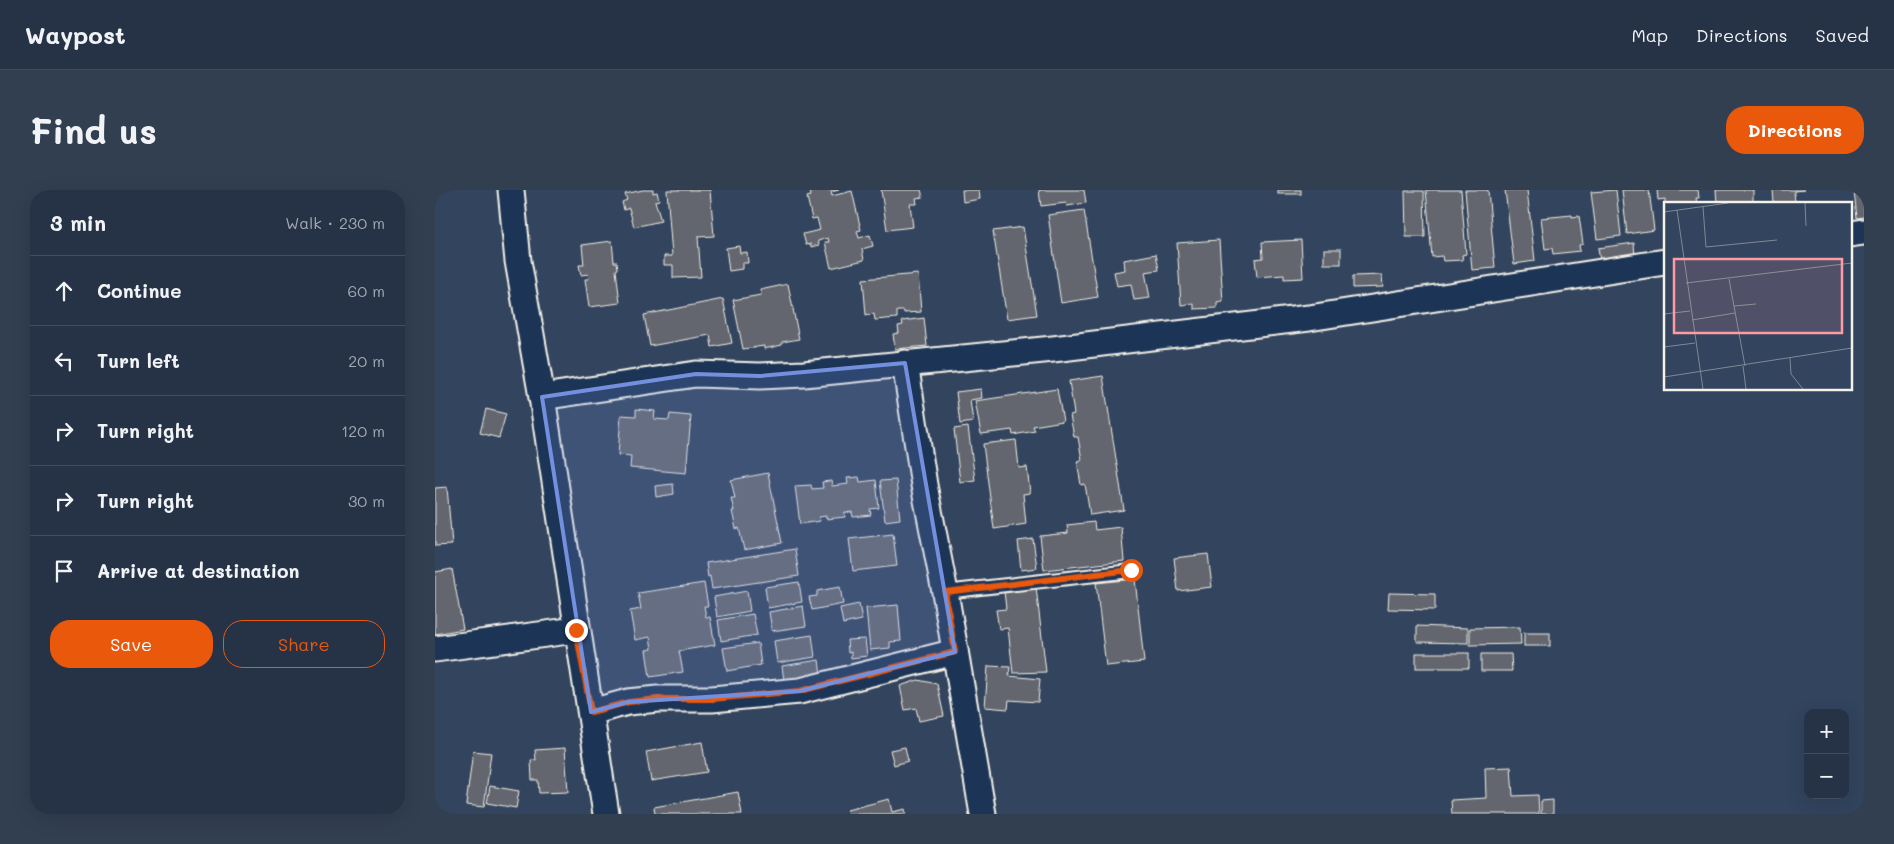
<!DOCTYPE html>
<meta charset="utf-8">
<style>
:root{--surface:#263346;--page:#323f51;--text:#f1f3f6;--muted:#a4aab3;--line:#424e5f;--accent:#ea580c}
body{margin:0;font-family:Mali,sans-serif;background:var(--page);color:var(--text)}
.controls{position:absolute;right:15px;bottom:15px;display:grid;overflow:hidden;border-radius:10px;box-shadow:0 5px 20px #0002}
.controls button{width:45px;height:45px;display:grid;place-items:center;padding:0;border:0;border-bottom:1px solid var(--line);background:var(--surface);color:var(--text);font:25px sans-serif}
.stop{position:absolute;width:15px;height:15px;margin:-11px;border:4px solid #ea580c;border-radius:50%;background:#fff}
.stop.end{background:#ea580c;border-color:#fff;box-shadow:0 1px 5px #0008}
.list{margin:0;padding:0;list-style:none}
h2{display:flex;justify-content:space-between;align-items:center;height:65px;margin:0;padding:0 20px;font-size:21px}
h2 small{font-size:16px;font-weight:400;color:var(--muted)}
.list li{display:grid;grid-template-columns:32px 1fr auto;gap:15px;align-items:center;box-sizing:border-box;height:70px;padding:0 20px;border-top:1px solid var(--line)}
.list b{display:block;font-size:19px;white-space:nowrap}
.list em{font-size:16px;font-style:normal;color:var(--muted)}
.actions{display:flex;gap:10px;padding:15px 20px}
.actions a{flex:1;padding:11px 0;border:1px solid var(--accent);border-radius:20px;text-align:center;font-size:18px;color:var(--accent)}
.actions .main{background:var(--accent);color:#fff}
.icon{flex:none;width:28px;height:28px;fill:none;stroke:currentColor;stroke-width:2;stroke-linecap:round;stroke-linejoin:round}
.map{position:relative;flex:none;width:1429px;height:624px;overflow:hidden;border-radius:20px}
header{display:flex;align-items:center;gap:30px;box-sizing:border-box;height:70px;padding:0 25px;background:var(--surface);border-bottom:1px solid var(--line)}
header strong{font-size:24px}
nav{display:flex;gap:28px;margin-inline-start:auto;font-size:18px}
.intro{display:flex;align-items:center;justify-content:space-between;box-sizing:border-box;height:120px;padding:0 30px}
h1{margin:0;font-size:35px}
.button{padding:12px 22px;border-radius:20px;background:var(--accent);color:#fff;font-size:18px;font-weight:700}
main{display:flex;gap:30px;padding:0 30px}
aside{flex:1;background:var(--surface);border-radius:20px;box-shadow:0 5px 20px #0002}
.map>svg:first-child{display:block}
.building{fill:#64666e;stroke:#f4f1e8}
.lines{fill:none;stroke-linecap:round;stroke-linejoin:round}
.lane-casing{stroke:#f4f1e8;stroke-width:16}
.street-casing{stroke:#f4f1e8;stroke-width:29}
.lane{stroke:#1d3557;stroke-width:12}
.street{stroke:#1d3557;stroke-width:25}
.route{stroke:#ea580c;stroke-width:6}
.marked{fill:#738fde;fill-opacity:0.2;stroke:#738fde;stroke-width:4;stroke-linejoin:round}
.inset-road{fill:none;stroke:#808995;stroke-width:1}
.view{fill:#ff9aa2;fill-opacity:0.15;stroke:#ff9aa2;stroke-width:2.5}
.inset-edge{fill:none;stroke:#f4f1e8;stroke-width:2.5}
</style>
<header>
<strong>Waypost</strong>
<nav><a>Map</a><a>Directions</a><a>Saved</a></nav>
</header>
<div class="intro"><h1>Find us</h1><a class="button">Directions</a></div>
<main>
<aside>
<h2>3 min<small>Walk · 230 m</small></h2>
<ul class="list">
<li><svg class="icon" aria-label="ahead" viewBox="0 0 24 24"><path d="M12 20V5M6 11l6-6 6 6"/></svg><div><b>Continue</b></div><em>60 m</em></li>
<li><svg class="icon" aria-label="left" viewBox="0 0 24 24"><path d="M17 20v-9H6M10 6l-5 5 5 5"/></svg><div><b>Turn left</b></div><em>20 m</em></li>
<li><svg class="icon" aria-label="right" viewBox="0 0 24 24"><path d="M7 20v-9h11M14 6l5 5-5 5"/></svg><div><b>Turn right</b></div><em>120 m</em></li>
<li><svg class="icon" aria-label="right" viewBox="0 0 24 24"><path d="M7 20v-9h11M14 6l5 5-5 5"/></svg><div><b>Turn right</b></div><em>30 m</em></li>
<li><svg class="icon" aria-label="arrive" viewBox="0 0 24 24"><path d="M6 21V4h12l-3 4 3 4H6"/></svg><div><b>Arrive at destination</b></div></li>
</ul>
<div class="actions"><a class="main">Save</a><a>Share</a></div>
</aside>
<div class="map">
<svg width="1429" height="624" viewBox="0 0 1429 624">
<rect width="100%" height="100%" fill="#32445e"/>
<filter id="ink" filterUnits="userSpaceOnUse"><feTurbulence type="fractalNoise" baseFrequency=".02" numOctaves="2"/><feDisplacementMap in="SourceGraphic" scale="10" xChannelSelector="R" yChannelSelector="G"/><feConvolveMatrix kernelMatrix="1 2 1 2 8 2 1 2 1" color-interpolation-filters="sRGB"/></filter>
<g filter="url(#ink)">
<g class="building">
<path d="M208,0H218V3L222,2L224,10L220,11L226,31L199,37L194,18L189,20L187,12L192,10L190,4Z"/>
<path d="M232,0H275L279,46L263,47L266,87L238,88V75H229V66H237Z"/>
<path d="M375,0H404L396,2L397,6L417,1L426,40L422,41L424,48L435,45L438,56L427,59L429,70L396,78L390,52H394L393,48L383,51L384,55L376,57V54L371,55L368,44L385,40L382,28L377,29L372,7L376,6Z"/>
<path d="M446,0H486L488,7L481,8L482,14H475L478,37L452,40Z"/>
<path d="M527,0H544L545,9L528,12Z"/>
<path d="M604,0H649L651,13L632,16L631,13L606,16Z"/>
<rect x="843" y="0" width="23" height="4"/>
<path d="M991,0H1026L1031,64L1027,65L1028,70L1008,71L1007,66L997,67Z"/>
<path d="M1030,0H1053L1060,78L1037,80Z"/>
<path d="M1070,0H1092L1100,71L1079,74Z"/>
<path d="M1181,0L1186,46L1162,49L1156,2Z"/>
<path d="M1187,0H1214L1219,40L1192,44Z"/>
<path d="M1222,0H1263L1264,8H1261L1262,14H1230V9L1223,10Z"/>
<path d="M1281,0H1318V14H1282Z"/>
<path d="M1338,0H1369L1359,1L1360,13L1352,14H1339Z"/>
<path d="M1429,0V27L1422,28L1419,1Z"/>
<path d="M970,1H989L990,47H971Z"/>
<path d="M649,20L663,107L626,113L613,25Z"/>
<path d="M1137,25V27L1144,26L1148,54L1144,55L1145,61L1118,64L1117,58L1110,59L1106,28Z"/>
<path d="M588,37L602,125L572,129L558,41Z"/>
<path d="M784,50L788,112L782,113V118L759,119V114L746,115L742,53Z"/>
<path d="M866,50L868,88L849,89V85L822,87L820,69L828,68L827,52Z"/>
<path d="M177,51L179,72H182L183,79L181,80L185,113L154,117L150,89H154L153,84L146,85L144,75H149L147,55Z"/>
<path d="M1199,53L1200,67L1165,71L1163,58Z"/>
<path d="M304,56L305,63L312,62L313,73H307V79L294,81L291,58Z"/>
<rect x="889" y="59" width="17" height="15"/>
<path d="M721,64L724,80L710,82L715,108L699,110L696,94L682,96L679,82L690,80L689,70Z"/>
<path d="M483,84L486,122L469,123V121H462V128L440,130L439,124L431,125L428,89Z"/>
<path d="M947,85L948,97L918,98V86Z"/>
<path d="M353,94L364,149L347,152V155L329,159V156L308,159L298,110L326,105L325,100Z"/>
<path d="M288,109L297,153L277,157L275,145L215,156L209,125Z"/>
<path d="M489,128L492,156L460,159L458,144L464,143L463,136L468,135L467,131Z"/>
<path d="M668,186L689,320L655,325L650,294L646,295L642,271L647,270L643,247H639L635,225L639,224L634,191Z"/>
<path d="M546,199L547,208L535,210L538,232L525,234L521,202Z"/>
<path d="M622,199L628,231L598,236L600,241L578,245L577,240L546,244L540,211Z"/>
<path d="M51,219L71,224L64,248L45,243Z"/>
<path d="M201,219L220,221L219,229L234,230L235,224L256,226L251,283L195,278L196,266L183,265L186,225L201,226Z"/>
<path d="M533,237L540,290L525,292L519,239Z"/>
<path d="M581,250L584,278L592,277L595,303L588,304L591,334L559,339L548,254Z"/>
<path d="M333,283L347,353L309,360L304,338L301,339L297,321H299L296,308H300L296,290Z"/>
<path d="M424,287L425,292L441,290L444,318L435,319L436,325L418,327L417,322L409,323L410,327L391,329V326L384,327L385,331L365,334L360,296L376,295L377,299L388,298L387,292L396,291L397,296L413,294L412,288Z"/>
<path d="M461,290L465,329L450,331L445,291Z"/>
<path d="M238,294L239,304L221,307L220,296Z"/>
<path d="M12,297L17,355L0,356V298Z"/>
<path d="M659,332L660,340L686,337L689,371L609,380L605,346L633,343L632,335Z"/>
<path d="M458,344L462,376L418,381L414,349Z"/>
<path d="M598,349L602,378L586,380L583,351Z"/>
<path d="M360,359L364,386L277,399L275,386L273,387L271,373Z"/>
<path d="M773,364L777,397L743,401L739,368Z"/>
<path d="M17,379L28,439L0,444V382Z"/>
<path d="M700,389L709,472L671,476L661,393Z"/>
<path d="M364,392L367,412L333,418L330,397Z"/>
<path d="M269,393L273,416H269L271,427H275L280,455L244,461L248,482L215,487L211,460L217,459L215,447L200,450L195,421L206,419L203,403Z"/>
<path d="M405,397L408,414L377,420L374,407L382,406V401Z"/>
<path d="M601,397L611,482L578,483L573,438L564,439L561,420L571,419L569,401Z"/>
<path d="M312,401L315,421L282,427L279,407Z"/>
<path d="M954,403L1000,404V420L953,419Z"/>
<path d="M424,414L427,430L408,434L405,418Z"/>
<path d="M463,415L466,451L455,452V458L435,460L431,418Z"/>
<path d="M368,416L371,436L337,441L334,422Z"/>
<path d="M318,424L322,445L286,451L283,430Z"/>
<path d="M982,436L1033,438V453L982,452Z"/>
<path d="M1085,437L1086,454L1035,455V438Z"/>
<rect x="1089" y="443" width="26" height="13"/>
<path d="M377,445L380,467L342,473L339,451Z"/>
<path d="M430,449L432,466L416,468V462L413,463L412,450Z"/>
<path d="M323,453L326,475L292,481L288,458Z"/>
<rect x="981" y="463" width="53" height="15"/>
<path d="M1046,464H1076L1077,481H1046Z"/>
<path d="M384,470L386,485L349,491L347,476Z"/>
<path d="M553,476L575,477L574,486L605,489L603,512L574,510L573,519L550,517Z"/>
<path d="M483,490L502,494L509,526L484,531L481,518L470,520L465,496Z"/>
<path d="M267,552L272,582L216,591L211,562Z"/>
<path d="M470,557L473,571L459,575L455,560Z"/>
<path d="M130,558L133,602L104,603L103,590H97L96,570H101L100,560Z"/>
<path d="M38,561L56,563L49,617L31,615Z"/>
<path d="M1076,577L1078,606L1103,605L1104,624H1017L1016,610L1051,608L1050,578Z"/>
<path d="M55,596L84,601L81,618L52,613Z"/>
<path d="M303,602L307,624H220L219,617Z"/>
<path d="M454,609L457,622L470,619L471,624H413L412,620Z"/>
<path d="M1118,610V624H1106V611Z"/>
</g>
<g class="lines">
<g class="lane-casing">
<path id="lane" d="M510,402L696,381"/>
</g>
<g class="street-casing">
<g id="street">
<path d="M76,0L83,71L107,207L171,624"/>
<path d="M1415,44L1429,42"/>
<path d="M470,173L489,295L510,402L548,624"/>
<path d="M107,207L261,184L325,186L369,184L618,159L874,128L1230,72"/>
<path d="M0,459L141,440"/>
<path d="M156,522L193,512L223,509H277L365,501L520,462"/>
</g>
</g>
<use href="#lane" class="lane"/>
<use href="#street" class="street"/>
</g>
</g>
<g class="lines" filter="url(#ink)">
<path class="route" d="M141,440L156,522L194,512L223,509H277L365,501L520,462L510,402L696,380"/>
</g>
<path class="marked" d="M470,173L520,462L365,501L193,512L156,522L107,207L261,184L325,186Z"/>
<g transform="translate(1229 12)">
<rect width="188" height="188" fill="#32445e"/>
<path class="inset-road" d="M141,1L142,24M39,5L42,45L113,38M13,8L39,187M0,10L64,1M65,77L81,164M22,81L188,61M70,104L92,102M0,112L26,109M28,118L71,111M0,145L31,141M126,156L127,172L139,187M79,164L82,187M0,175L188,146"/>
<path class="view" d="M10,57H178V131H10Z"/>
<rect width="188" height="188" class="inset-edge"/>
</g>
</svg>
<div class="controls">
<button>+</button>
<button>−</button>
</div>
<div class="stop" style="left:696px;top:380px"></div>
<div class="stop end" style="left:141px;top:440px"></div>
</div>
</main>
